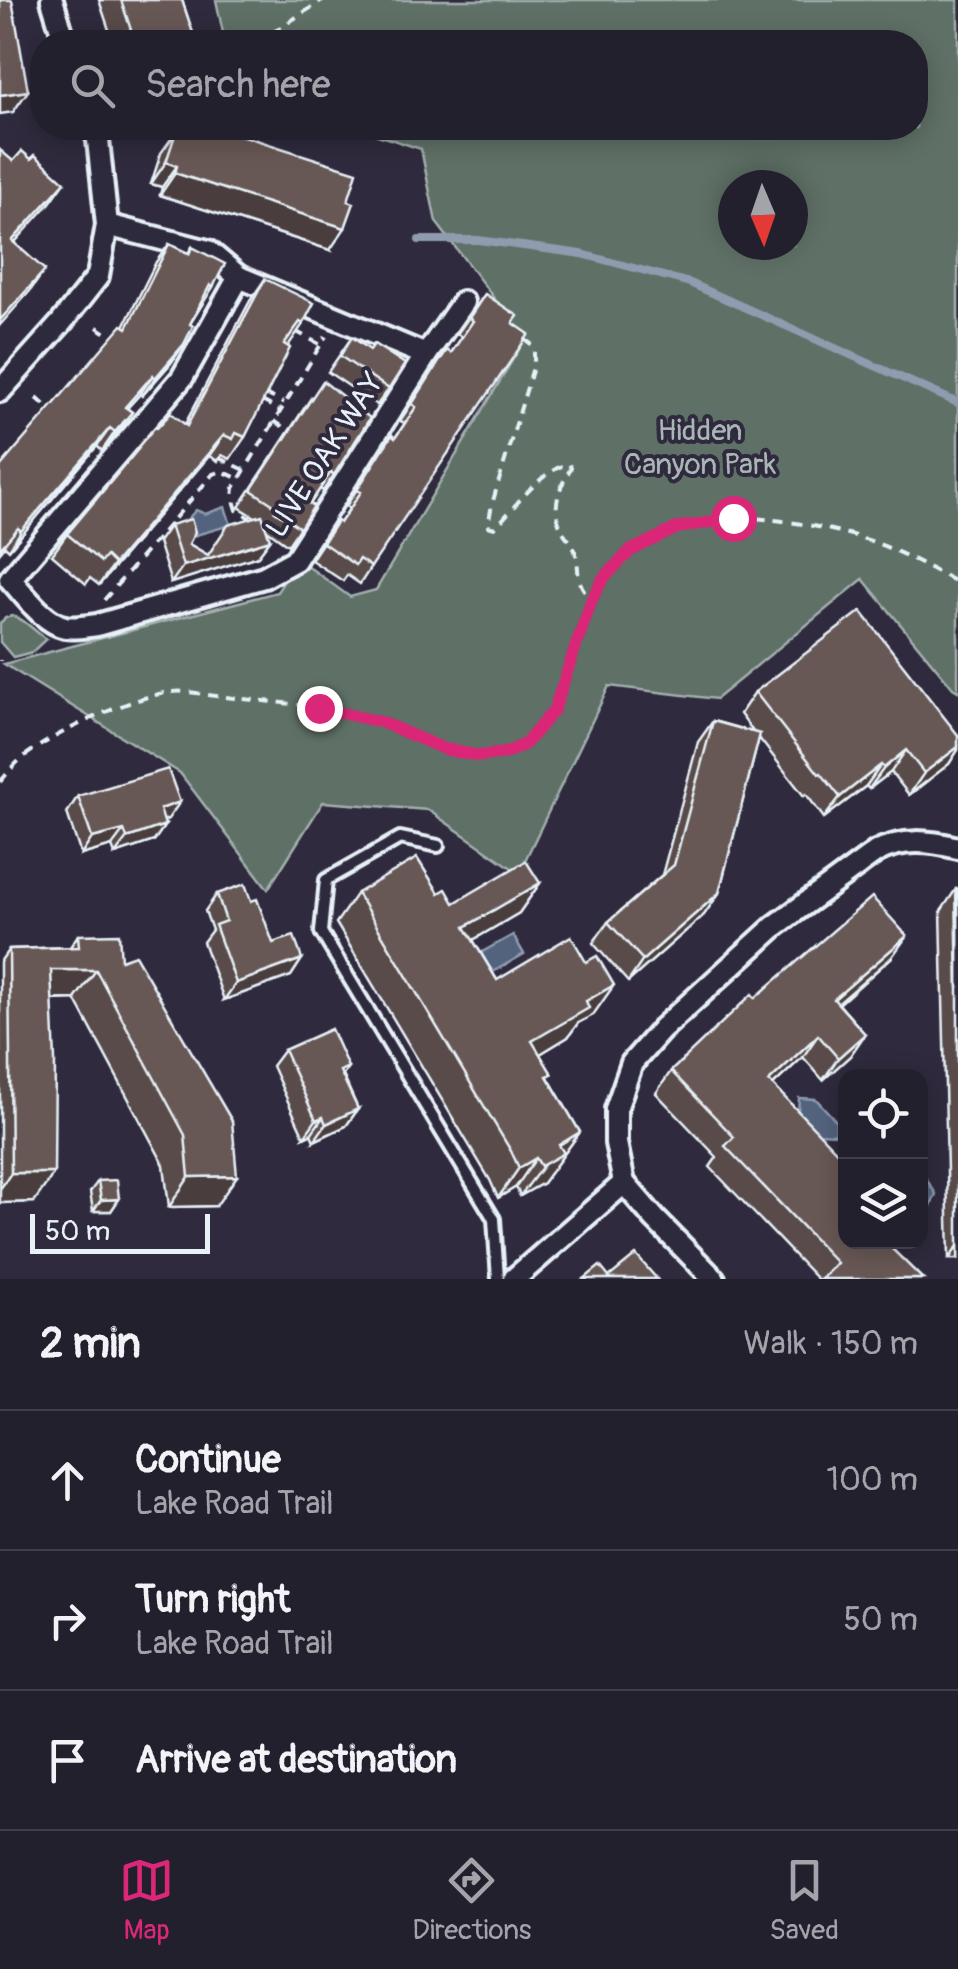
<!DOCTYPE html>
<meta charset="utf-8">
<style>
:root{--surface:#23202e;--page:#2f2d3a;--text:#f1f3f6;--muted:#a3a3aa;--line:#403e4a;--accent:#db2777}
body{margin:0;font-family:Pangolin,sans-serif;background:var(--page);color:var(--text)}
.controls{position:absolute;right:30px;bottom:30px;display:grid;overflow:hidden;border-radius:20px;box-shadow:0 5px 25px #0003}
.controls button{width:90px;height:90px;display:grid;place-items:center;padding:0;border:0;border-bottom:2px solid var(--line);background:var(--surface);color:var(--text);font:50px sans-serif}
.compass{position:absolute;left:718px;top:170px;width:90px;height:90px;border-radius:50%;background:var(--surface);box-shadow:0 5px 25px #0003;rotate:178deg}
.scale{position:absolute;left:30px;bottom:25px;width:180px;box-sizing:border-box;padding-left:10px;border:5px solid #e8f1f8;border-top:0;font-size:28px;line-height:35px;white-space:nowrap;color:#e8f1f8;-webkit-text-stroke:8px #2f2a3d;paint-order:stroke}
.stop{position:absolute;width:30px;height:30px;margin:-22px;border:8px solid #db2777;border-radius:50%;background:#fff}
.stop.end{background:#db2777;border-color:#fff;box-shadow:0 2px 10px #0008}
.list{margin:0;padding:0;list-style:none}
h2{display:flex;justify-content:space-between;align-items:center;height:130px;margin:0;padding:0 40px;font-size:42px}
h2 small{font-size:32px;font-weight:400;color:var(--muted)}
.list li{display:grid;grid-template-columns:65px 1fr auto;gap:30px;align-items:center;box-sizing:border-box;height:140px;padding:0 40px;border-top:2px solid var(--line)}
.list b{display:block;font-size:38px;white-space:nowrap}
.list p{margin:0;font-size:32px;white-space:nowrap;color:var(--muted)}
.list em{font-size:32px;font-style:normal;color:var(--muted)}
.icon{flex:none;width:55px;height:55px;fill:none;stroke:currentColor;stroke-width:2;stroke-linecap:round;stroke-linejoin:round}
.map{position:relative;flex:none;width:958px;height:1279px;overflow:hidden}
.search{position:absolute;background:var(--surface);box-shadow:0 5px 25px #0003;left:30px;right:30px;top:30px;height:110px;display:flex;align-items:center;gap:25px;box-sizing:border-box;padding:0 35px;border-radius:40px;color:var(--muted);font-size:38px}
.sheet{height:550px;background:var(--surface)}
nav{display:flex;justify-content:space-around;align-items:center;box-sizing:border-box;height:140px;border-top:2px solid var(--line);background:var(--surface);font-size:28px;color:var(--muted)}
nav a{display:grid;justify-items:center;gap:5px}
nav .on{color:var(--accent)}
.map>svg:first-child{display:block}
.green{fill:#5e6f66;stroke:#a3b0af;stroke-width:2.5;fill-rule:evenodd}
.water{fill:#53647e;stroke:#8f9caf;stroke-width:2.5}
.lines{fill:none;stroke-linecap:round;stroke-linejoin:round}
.stream{stroke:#8f9caf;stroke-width:8}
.service-casing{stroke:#e8f1f8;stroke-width:18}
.minor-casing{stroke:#e8f1f8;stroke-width:28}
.path{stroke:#e8f1f8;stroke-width:4;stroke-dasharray:10 8;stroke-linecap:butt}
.service{stroke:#2f2a3d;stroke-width:10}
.minor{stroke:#2f2a3d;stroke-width:20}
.wall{fill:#594c49;stroke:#e8f1f8;stroke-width:2.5}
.shaded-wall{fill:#483e3c;stroke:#e8f1f8;stroke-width:2.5}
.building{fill:#675855;stroke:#e8f1f8;stroke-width:2.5}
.route{stroke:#db2777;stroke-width:12}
.labels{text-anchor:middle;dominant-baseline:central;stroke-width:8;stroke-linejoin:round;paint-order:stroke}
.park-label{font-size:30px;fill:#aab6b6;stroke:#2f2a3d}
.street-label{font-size:30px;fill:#e8f1f8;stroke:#2f2a3d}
</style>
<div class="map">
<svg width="958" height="1279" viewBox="0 0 958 1279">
<rect width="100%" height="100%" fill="#2f2a3d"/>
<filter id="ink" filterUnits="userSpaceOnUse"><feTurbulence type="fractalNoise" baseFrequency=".01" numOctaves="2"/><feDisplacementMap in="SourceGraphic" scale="20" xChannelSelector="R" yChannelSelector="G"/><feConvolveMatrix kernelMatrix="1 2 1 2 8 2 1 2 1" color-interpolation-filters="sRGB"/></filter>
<g filter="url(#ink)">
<g class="green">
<path d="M216,0H958V691L953,688L863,579L716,699L609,686L519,873L428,810L323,802L268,889L180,773L4,664L277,592L284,581L306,565L350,597L376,590L525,339L436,222L421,149L356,128H916V42H225ZM733,185H793V245H733Z"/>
<path d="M12,616C24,618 35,632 46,639L32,652L13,657L0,642V623L5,618Z"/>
</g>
<g class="water">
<path d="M225,507L231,525L189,537L183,524L196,510L205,514Z"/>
<path d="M513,935L524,954L486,976L475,956Z"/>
<path d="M799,1098L816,1099L836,1121V1134L819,1133L798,1112Z"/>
<path d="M923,1174L936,1194L926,1217H921V1175Z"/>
</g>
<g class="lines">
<path class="stream" d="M419,240H478L582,254L690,283L958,403"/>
<g class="service-casing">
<path id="service" d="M438,846L400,838L326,880L321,932L494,1219L498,1279"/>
</g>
<g class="minor-casing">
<g id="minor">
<path d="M52,0L65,42"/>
<path d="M107,225L208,251L239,277L182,378L10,579C25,595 43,622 65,627C75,629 87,626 97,625L264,577L295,560L426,355L463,302"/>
<path d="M239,277L426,355"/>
<path d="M0,391L61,323L98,276L107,225L98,140L94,128"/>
<path d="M514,1279L624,1183"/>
<path d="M714,1279L655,1219L624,1183L616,1143V1109L632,1063L662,1029L775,926L876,852C903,838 929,841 958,848"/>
</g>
</g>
<g class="path">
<path d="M258,42L323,0"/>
<path d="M97,327L114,338"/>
<path d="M295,331L321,345"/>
<path d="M524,339L534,346V364L492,504L488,526L495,528C514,508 542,469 569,464L571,468C560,486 551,506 561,528C564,535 571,541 574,548C582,569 572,581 592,599"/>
<path d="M265,394L284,403"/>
<path d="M37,398L51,411"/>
<path d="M262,401L280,411"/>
<path d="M274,421L291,432"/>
<path d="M219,458L245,470"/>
<path d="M249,522L250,518L237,510L233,497L234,488L326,336"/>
<path d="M104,600L213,474L222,471L239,479"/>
<path d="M0,660V661"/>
<path d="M0,782C7,774 13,766 21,759C50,735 134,695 172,692C189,690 208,696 225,697C277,703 332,705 382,723C422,737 460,764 505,753C568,738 571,627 602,581C629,541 688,519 735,518C771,517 819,526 855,536C891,546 924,565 958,583"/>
</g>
<use href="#service" class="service"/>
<use href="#minor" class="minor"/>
</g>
<g class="wall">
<path d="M99,0H182L196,42H113Z"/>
<path d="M186,128H218L330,250L160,195L162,187L151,184L161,153L176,132L182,134Z"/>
<path d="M169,244L188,253L192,247L213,287L190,324L184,344L171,363L142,396L140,394L127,408L132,412L102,451L97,446L9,550L5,546L0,552V467L124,326L156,262Z"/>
<path d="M265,279L303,324L288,346L245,437L230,459L222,455L218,461L209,456L99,585L90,578L86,584L52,555L67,534L124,466L138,447L157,428L185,424L250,301Z"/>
<path d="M485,294L371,567L360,584L347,575L343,581L311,560L337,521L340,523L349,509L346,506L392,435L395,438L405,423L400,421L435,367L451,353L462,337L457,334Z"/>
<path d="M352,337L389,389L377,405L328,372Z"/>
<path d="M311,398L334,475L323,491L320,489L310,504L314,506L288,545L267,530L270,540L258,556L171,583L158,542L170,525L189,544L208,555L255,517L239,507Z"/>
<path d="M755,692L958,735V750L949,764L909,795L891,772L869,789L866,786L824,818L806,794L804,796L759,738L719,893L704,915L628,982L593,943L608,922L662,875L698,742L713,721L754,733L740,714Z"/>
<path d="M78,796L168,819L164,820L165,825L154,841L115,854L112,846L81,855L67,813Z"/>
<path d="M540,883L519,913L473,940L497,980L593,1015L578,1023L568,1037L540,1054L549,1079L580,1132L543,1183L520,1196L516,1187L498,1198L490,1180L336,923L357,893L454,903Z"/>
<path d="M956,889H958V1259H949L941,911Z"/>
<path d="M217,894L251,901L273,943L302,959L291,976L224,1000L203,942L212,930L205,911Z"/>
<path d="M78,935L121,960L216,1206L169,1207L164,1165L75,999L52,1000L34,1202L0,1203V962L9,949L70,947Z"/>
<path d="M892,957L839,1004L865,1034L850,1056L823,1080L803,1057L773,1085L846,1242L923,1279H817L710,1167L717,1157L656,1093L671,1071L755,998Z"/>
<path d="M284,1050L348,1067L343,1075L358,1109L346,1126L314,1141L311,1134L304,1137L272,1066Z"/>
<path d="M98,1181L119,1199L111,1211H93L90,1192Z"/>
</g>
<g class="shaded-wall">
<path d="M28,91L13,112L0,114V95Z"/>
<path d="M166,162L177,166L162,187L151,184Z"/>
<path d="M175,173L345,228L330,250L160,195Z"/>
<path d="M65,182L50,203L0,259L12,241Z"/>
<path d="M45,270L30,291L0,325V320Z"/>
<path d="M184,344L171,363L142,396L155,378Z"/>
<path d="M153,375L140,394L112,425L125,407Z"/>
<path d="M132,412L119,431L102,451L115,432Z"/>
<path d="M110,428L97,446L9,550L21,531Z"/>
<path d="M224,435L209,456L99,585L114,564Z"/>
<path d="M270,540L258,556L171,583L183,566Z"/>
<path d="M958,747V750L949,764L909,795L924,773Z"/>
<path d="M906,750L891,772L869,789L884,768Z"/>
<path d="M881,765L866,786L824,818L840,797Z"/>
<path d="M180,802L168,819L148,826L160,809Z"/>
<path d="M165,825L154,841L115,854L127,838Z"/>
<path d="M124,830L112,846L81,855L92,838Z"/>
<path d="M540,883L519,913L444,957L465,927Z"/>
<path d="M719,893L704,915L628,982L643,960Z"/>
<path d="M907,936L892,957L819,1020L834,999Z"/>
<path d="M302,959L291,976L224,1000L236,983Z"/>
<path d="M51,970H96L75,999L30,1000Z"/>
<path d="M614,985L593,1015L578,1023L568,1037L512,1071L532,1041L586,1001Z"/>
<path d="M865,1034L850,1056L823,1080L838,1058Z"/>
<path d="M818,1035L803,1057L754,1103L769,1081Z"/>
<path d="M358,1109L346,1126L314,1141L326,1124Z"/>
<path d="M323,1117L311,1134L304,1137L316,1120Z"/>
<path d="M580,1132L543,1183L520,1196L559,1145Z"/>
<path d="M536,1158L516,1187L498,1198L519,1168Z"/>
<path d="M11,1173H54L34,1202L0,1203V1189Z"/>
<path d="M237,1176L216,1206L169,1207L189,1177Z"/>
<path d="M119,1199L111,1211H93L101,1200Z"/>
<path d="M958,1246V1259H949Z"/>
</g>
<g class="building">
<path d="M0,0H12L28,91L0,95Z"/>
<path d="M121,0H182L196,42H135Z"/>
<path d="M189,128H218L357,172L348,201L354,203L345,228L175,173L177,166L166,162L176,132L187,135Z"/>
<path d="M0,150L13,161L22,151L31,159L35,155L65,182L12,241L45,270L0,320Z"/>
<path d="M169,244L189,254L192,247L225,264L213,287L210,285L190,324L193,326L184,344L155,378L153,375L125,407L132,412L115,432L110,428L21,531L18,528L0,549V467L122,325L127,328Z"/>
<path d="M265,279L314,303L303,324L300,322L284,344L290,348L245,437L236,433L233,439L224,435L114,564L106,556L101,562L67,534L139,448L138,447L155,427L157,428L171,413L187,426Z"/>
<path d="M485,294L518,316L513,323L529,334L371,567L359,559L355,565L323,543L337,521L340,523L361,492L357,490L392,435L395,438L416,407L412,404L437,365L447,350L451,353L473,321L469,318Z"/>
<path d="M352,337L370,350L374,344L405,364L389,389L340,356Z"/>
<path d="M323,381L370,418L334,475L331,472L310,504L314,506L300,528L275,511L280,509L251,490Z"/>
<path d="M262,515L270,540L183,566L170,525L191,519L195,532L189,544L208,555L228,525Z"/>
<path d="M861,611L958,735V747L924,773L906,750L884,768L881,765L840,797L821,773L819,774L755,692Z"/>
<path d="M713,721L760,734L719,893L643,960L608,922L674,865Z"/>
<path d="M168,769L180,802L160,809L165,825L127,838L124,830L92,838L78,796Z"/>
<path d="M417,858L439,893L446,889L454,903L526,861L540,883L465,927L497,980L571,936L586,962L597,956L614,985L586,1001L589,1008L532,1041L552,1074L547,1076L580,1132L559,1145L564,1153L541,1166L536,1158L519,1168L511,1151L357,893Z"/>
<path d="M245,884L251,901L257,899L273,943L294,936L302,959L236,983L215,925L226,921L217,894Z"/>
<path d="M956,889H958V988Z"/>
<path d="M872,897L907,936L834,999L865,1034L838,1058L818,1035L769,1081L846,1161V1242H885L923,1279H821L837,1263L725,1146L734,1137L671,1071L752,994L755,998Z"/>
<path d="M119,934L121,960L135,955L232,1121L237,1176L189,1177L185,1135L96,970H51L55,1060L54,1173H11L9,949L79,947L78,935Z"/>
<path d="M331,1029L348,1067L340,1071L358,1109L326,1124L323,1117L316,1120L284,1050Z"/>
<path d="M117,1180L119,1199L101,1200L98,1181Z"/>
<path d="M636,1255L657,1279H584L600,1266L609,1277Z"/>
</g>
</g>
<g class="lines" filter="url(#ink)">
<path class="route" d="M319,708L381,722L444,749L479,756L506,753L525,744L554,710L592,599L603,579L630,551L677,528L733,518"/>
</g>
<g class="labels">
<g class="park-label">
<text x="700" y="430">Hidden<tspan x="700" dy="34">Canyon Park</tspan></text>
</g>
<g class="street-label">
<text transform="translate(325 455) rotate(-57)">LIVE OAK WAY</text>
</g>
</g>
</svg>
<div class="controls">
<button><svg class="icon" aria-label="locate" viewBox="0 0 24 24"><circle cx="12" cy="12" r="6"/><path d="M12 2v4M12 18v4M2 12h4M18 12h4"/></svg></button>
<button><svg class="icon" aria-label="layers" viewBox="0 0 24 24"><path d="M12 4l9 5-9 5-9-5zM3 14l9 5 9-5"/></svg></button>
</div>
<svg class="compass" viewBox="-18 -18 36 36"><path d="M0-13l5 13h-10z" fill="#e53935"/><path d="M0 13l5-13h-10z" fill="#a3a3aa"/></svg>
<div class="scale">50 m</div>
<div class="stop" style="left:733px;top:518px"></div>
<div class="stop end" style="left:319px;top:708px"></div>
<div class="search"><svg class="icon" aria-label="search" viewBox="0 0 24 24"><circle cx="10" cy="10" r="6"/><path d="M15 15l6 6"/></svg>Search here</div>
</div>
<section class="sheet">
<h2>2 min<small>Walk · 150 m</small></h2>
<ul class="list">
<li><svg class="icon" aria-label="ahead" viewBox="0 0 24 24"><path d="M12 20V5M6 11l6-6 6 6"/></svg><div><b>Continue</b><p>Lake Road Trail</p></div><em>100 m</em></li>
<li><svg class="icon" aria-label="right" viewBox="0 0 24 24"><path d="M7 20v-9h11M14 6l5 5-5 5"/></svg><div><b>Turn right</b><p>Lake Road Trail</p></div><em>50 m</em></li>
<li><svg class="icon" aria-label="arrive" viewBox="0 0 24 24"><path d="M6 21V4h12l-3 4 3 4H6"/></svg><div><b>Arrive at destination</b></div></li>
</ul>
</section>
<nav>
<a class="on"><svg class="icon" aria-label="map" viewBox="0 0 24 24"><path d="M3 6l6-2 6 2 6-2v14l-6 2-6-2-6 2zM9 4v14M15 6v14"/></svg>Map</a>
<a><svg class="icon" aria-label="directions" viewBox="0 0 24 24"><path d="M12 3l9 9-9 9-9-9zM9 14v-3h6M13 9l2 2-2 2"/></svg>Directions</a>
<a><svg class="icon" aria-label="saved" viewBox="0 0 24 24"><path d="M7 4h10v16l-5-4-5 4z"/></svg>Saved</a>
</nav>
